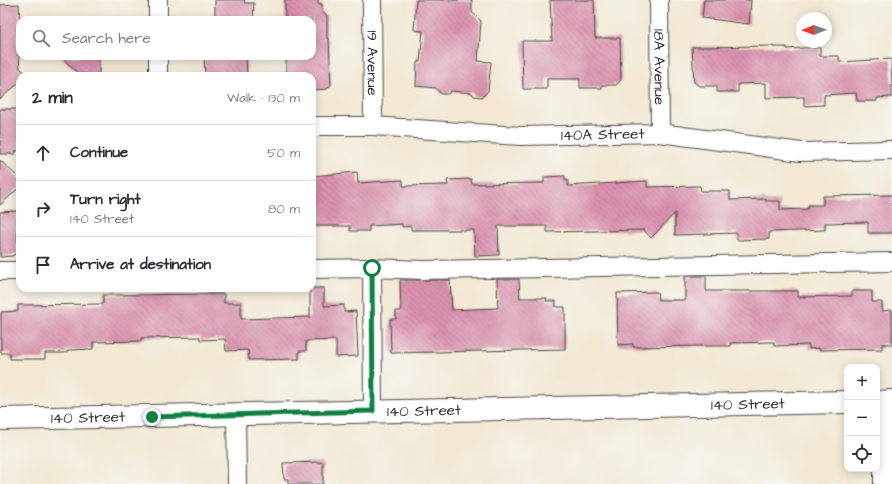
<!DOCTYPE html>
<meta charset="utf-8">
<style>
:root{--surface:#fff;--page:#f7f7f7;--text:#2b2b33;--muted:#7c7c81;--line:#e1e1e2}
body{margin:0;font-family:"Architects Daughter",sans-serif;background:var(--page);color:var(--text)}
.controls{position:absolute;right:12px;bottom:12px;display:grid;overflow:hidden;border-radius:8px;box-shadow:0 2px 10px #0003}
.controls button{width:36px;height:36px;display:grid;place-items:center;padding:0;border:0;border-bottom:1px solid var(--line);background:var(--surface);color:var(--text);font:20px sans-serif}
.compass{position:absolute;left:796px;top:12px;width:36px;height:36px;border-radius:50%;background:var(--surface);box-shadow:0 2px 10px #0003;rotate:269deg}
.stop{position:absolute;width:12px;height:12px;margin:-9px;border:3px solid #0b8043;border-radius:50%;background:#fff}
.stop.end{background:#0b8043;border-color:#fff;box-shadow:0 1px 4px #0008}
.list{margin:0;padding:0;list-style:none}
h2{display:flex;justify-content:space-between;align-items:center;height:52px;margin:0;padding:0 16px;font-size:17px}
h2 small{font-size:13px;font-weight:400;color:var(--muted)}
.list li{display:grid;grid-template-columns:26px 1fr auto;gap:12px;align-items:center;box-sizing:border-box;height:56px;padding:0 16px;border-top:1px solid var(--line)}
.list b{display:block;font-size:15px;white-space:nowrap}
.list p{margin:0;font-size:13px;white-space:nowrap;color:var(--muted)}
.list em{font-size:13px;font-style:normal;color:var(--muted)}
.icon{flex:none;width:22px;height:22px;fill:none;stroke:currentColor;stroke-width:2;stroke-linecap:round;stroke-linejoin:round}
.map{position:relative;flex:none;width:892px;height:484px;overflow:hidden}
.search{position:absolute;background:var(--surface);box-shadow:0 2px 10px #0003;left:16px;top:16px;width:300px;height:44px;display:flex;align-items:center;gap:10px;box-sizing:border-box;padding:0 14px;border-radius:12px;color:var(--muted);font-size:15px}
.panel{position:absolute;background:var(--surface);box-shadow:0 2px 10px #0003;left:16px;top:72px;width:300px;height:220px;border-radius:12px}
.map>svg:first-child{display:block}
.building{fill:url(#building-back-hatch)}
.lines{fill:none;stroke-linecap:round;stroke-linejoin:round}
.minor-casing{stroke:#494744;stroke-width:20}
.major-casing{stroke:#494744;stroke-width:24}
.minor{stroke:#fff;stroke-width:18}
.major{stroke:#fff;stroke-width:22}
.route{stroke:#0b8043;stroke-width:5}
.labels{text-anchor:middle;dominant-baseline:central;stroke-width:3.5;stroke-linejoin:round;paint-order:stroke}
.street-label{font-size:15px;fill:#2b2b2b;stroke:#f6f6f2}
</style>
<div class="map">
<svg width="892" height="484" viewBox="0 0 892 484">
<defs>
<pattern id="building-back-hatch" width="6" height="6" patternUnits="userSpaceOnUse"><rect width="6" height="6" fill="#da91ad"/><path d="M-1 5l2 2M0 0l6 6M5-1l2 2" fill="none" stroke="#b1778d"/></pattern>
</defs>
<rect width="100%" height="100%" fill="#f6f6f2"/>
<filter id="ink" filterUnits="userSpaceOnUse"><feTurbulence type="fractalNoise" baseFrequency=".025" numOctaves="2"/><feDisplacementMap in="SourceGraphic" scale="8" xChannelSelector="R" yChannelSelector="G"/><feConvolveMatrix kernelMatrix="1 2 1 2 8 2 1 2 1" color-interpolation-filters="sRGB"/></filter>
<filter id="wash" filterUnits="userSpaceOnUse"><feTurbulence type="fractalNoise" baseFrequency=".012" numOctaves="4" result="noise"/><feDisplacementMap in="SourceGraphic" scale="16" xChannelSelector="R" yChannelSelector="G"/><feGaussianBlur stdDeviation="0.9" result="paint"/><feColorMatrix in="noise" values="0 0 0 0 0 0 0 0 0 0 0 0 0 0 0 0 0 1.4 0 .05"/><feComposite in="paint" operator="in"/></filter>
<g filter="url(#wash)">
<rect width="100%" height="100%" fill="#f2e8d3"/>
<g id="blocks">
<g class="building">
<path d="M215,0H245L244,3H254L253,19L215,20Z"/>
<path d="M285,0H318V4H322V12L327,16V39H329L331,85L327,89L312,90V76H286V56H312V20H285Z"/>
<path d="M416,0H472V12L481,21L478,61L491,62L488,91L482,97L474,96L472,93L451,91L448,94H441L436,88L416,86L417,62H420L423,31L414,30Z"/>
<path d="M550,0H594L595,38H620L621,80L616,85H602V88H580V79H547V89H523L522,41H552Z"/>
<path d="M704,0H751L749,24L702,18Z"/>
<path d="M19,4L20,29L17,33L18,56H19L20,68L24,72V76H20V82L0,99V5Z"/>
<path d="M773,46V47H787V49L820,47V56H839V62L891,59L892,97L877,98V101H857L856,93L824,95V105L804,106V97L766,98V83L738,84V92H717V86H699L694,82L692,47Z"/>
<path d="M60,56H99V74H79Z"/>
<path d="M204,56H246L247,76H205Z"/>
<path d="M0,109H20V151H15V154H0Z"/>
<path d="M0,160L20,179V187L0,205Z"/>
<path d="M357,172L358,183L403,180V186L448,185L447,180L471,179L472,184L544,183V177L565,176V181L568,180V186L647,181V187L700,186L701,191H730V200L766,199V201H780V210L808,209V205H823V196L892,195V233H868V222L825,223V230L769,232V239L737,240V233L675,235V213L651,238L644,230L547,232V226H498L499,255L475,256L474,230H411V226L402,227V224L369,226V231H350V226H313L312,176Z"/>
<path d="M17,211L18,253L12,256L0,257V212Z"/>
<path d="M685,276H706V291H798V297L852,296V291H872V302H882V311L892,310V344H882V349L819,350V348L809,349V345L774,346V342L730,343L731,346H703L633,347V344L618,345L617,293L657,292L658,300H685Z"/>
<path d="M497,279H519L520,298H547L546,301H556V307H565V349L391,353L390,319H396V311H401L400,280H450L452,310L498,308Z"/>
<path d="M310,288H324V306L344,305V312L356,311L358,356L336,357V340L306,341V351H299V359L249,360L248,350L226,351L225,339L200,340V337L141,338V341L93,342V349L69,350L65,353H45V359H10V353H1V312L18,311V305L103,304V295L224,294V303H241V319L310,317Z"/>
<path d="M323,462V484H288V479H284L283,463Z"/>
</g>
</g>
</g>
<g filter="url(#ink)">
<use href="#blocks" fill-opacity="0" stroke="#494744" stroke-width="1"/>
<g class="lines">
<g class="minor-casing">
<g id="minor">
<path d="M158,0V20"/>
<path id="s1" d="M372,0L373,126"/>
<path id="s2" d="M659,0L660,133"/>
<path d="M158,56V76"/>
<path id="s3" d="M312,126H373L520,136L660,133L801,152L892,150"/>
<path d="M372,268L373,411"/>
<path d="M312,269L372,268L423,270L892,262"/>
<path d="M0,271H20"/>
<path d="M883,401V484"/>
<path d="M236,414L237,484"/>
</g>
</g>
<g class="major-casing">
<g id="major">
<path d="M877,402L892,401"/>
<path id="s4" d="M0,419L847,402"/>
</g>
</g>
<use href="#minor" class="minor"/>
<use href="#major" class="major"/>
</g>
</g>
<g class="lines" filter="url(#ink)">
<path class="route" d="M152,417L373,411L372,268"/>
</g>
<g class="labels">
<g class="street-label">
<text stroke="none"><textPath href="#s1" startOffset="63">19 Avenue</textPath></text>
<text stroke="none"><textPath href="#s2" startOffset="67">18A Avenue</textPath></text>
<text stroke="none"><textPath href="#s3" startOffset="291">140A Street</textPath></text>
<text stroke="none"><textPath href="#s4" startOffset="748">140 Street</textPath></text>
<text stroke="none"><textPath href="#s4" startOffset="424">140 Street</textPath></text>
<text stroke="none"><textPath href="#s4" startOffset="88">140 Street</textPath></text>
</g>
</g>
</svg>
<div class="controls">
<button>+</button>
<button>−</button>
<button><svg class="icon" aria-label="locate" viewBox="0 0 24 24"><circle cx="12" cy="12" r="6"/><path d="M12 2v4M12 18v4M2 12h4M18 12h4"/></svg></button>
</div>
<svg class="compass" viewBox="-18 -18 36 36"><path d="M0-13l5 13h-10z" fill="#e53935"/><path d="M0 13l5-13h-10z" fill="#7c7c81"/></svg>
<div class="stop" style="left:372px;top:268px"></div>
<div class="stop end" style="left:152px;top:417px"></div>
<div class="search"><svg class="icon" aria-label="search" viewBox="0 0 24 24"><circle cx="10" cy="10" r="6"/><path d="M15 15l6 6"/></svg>Search here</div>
<section class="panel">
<h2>2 min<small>Walk · 130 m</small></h2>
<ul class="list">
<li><svg class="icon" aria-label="ahead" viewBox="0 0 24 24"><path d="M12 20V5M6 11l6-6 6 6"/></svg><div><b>Continue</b></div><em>50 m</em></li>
<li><svg class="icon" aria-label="right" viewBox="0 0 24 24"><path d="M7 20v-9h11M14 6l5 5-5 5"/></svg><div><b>Turn right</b><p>140 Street</p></div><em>80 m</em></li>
<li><svg class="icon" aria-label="arrive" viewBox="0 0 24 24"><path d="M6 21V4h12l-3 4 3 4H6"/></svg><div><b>Arrive at destination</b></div></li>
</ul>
</section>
</div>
